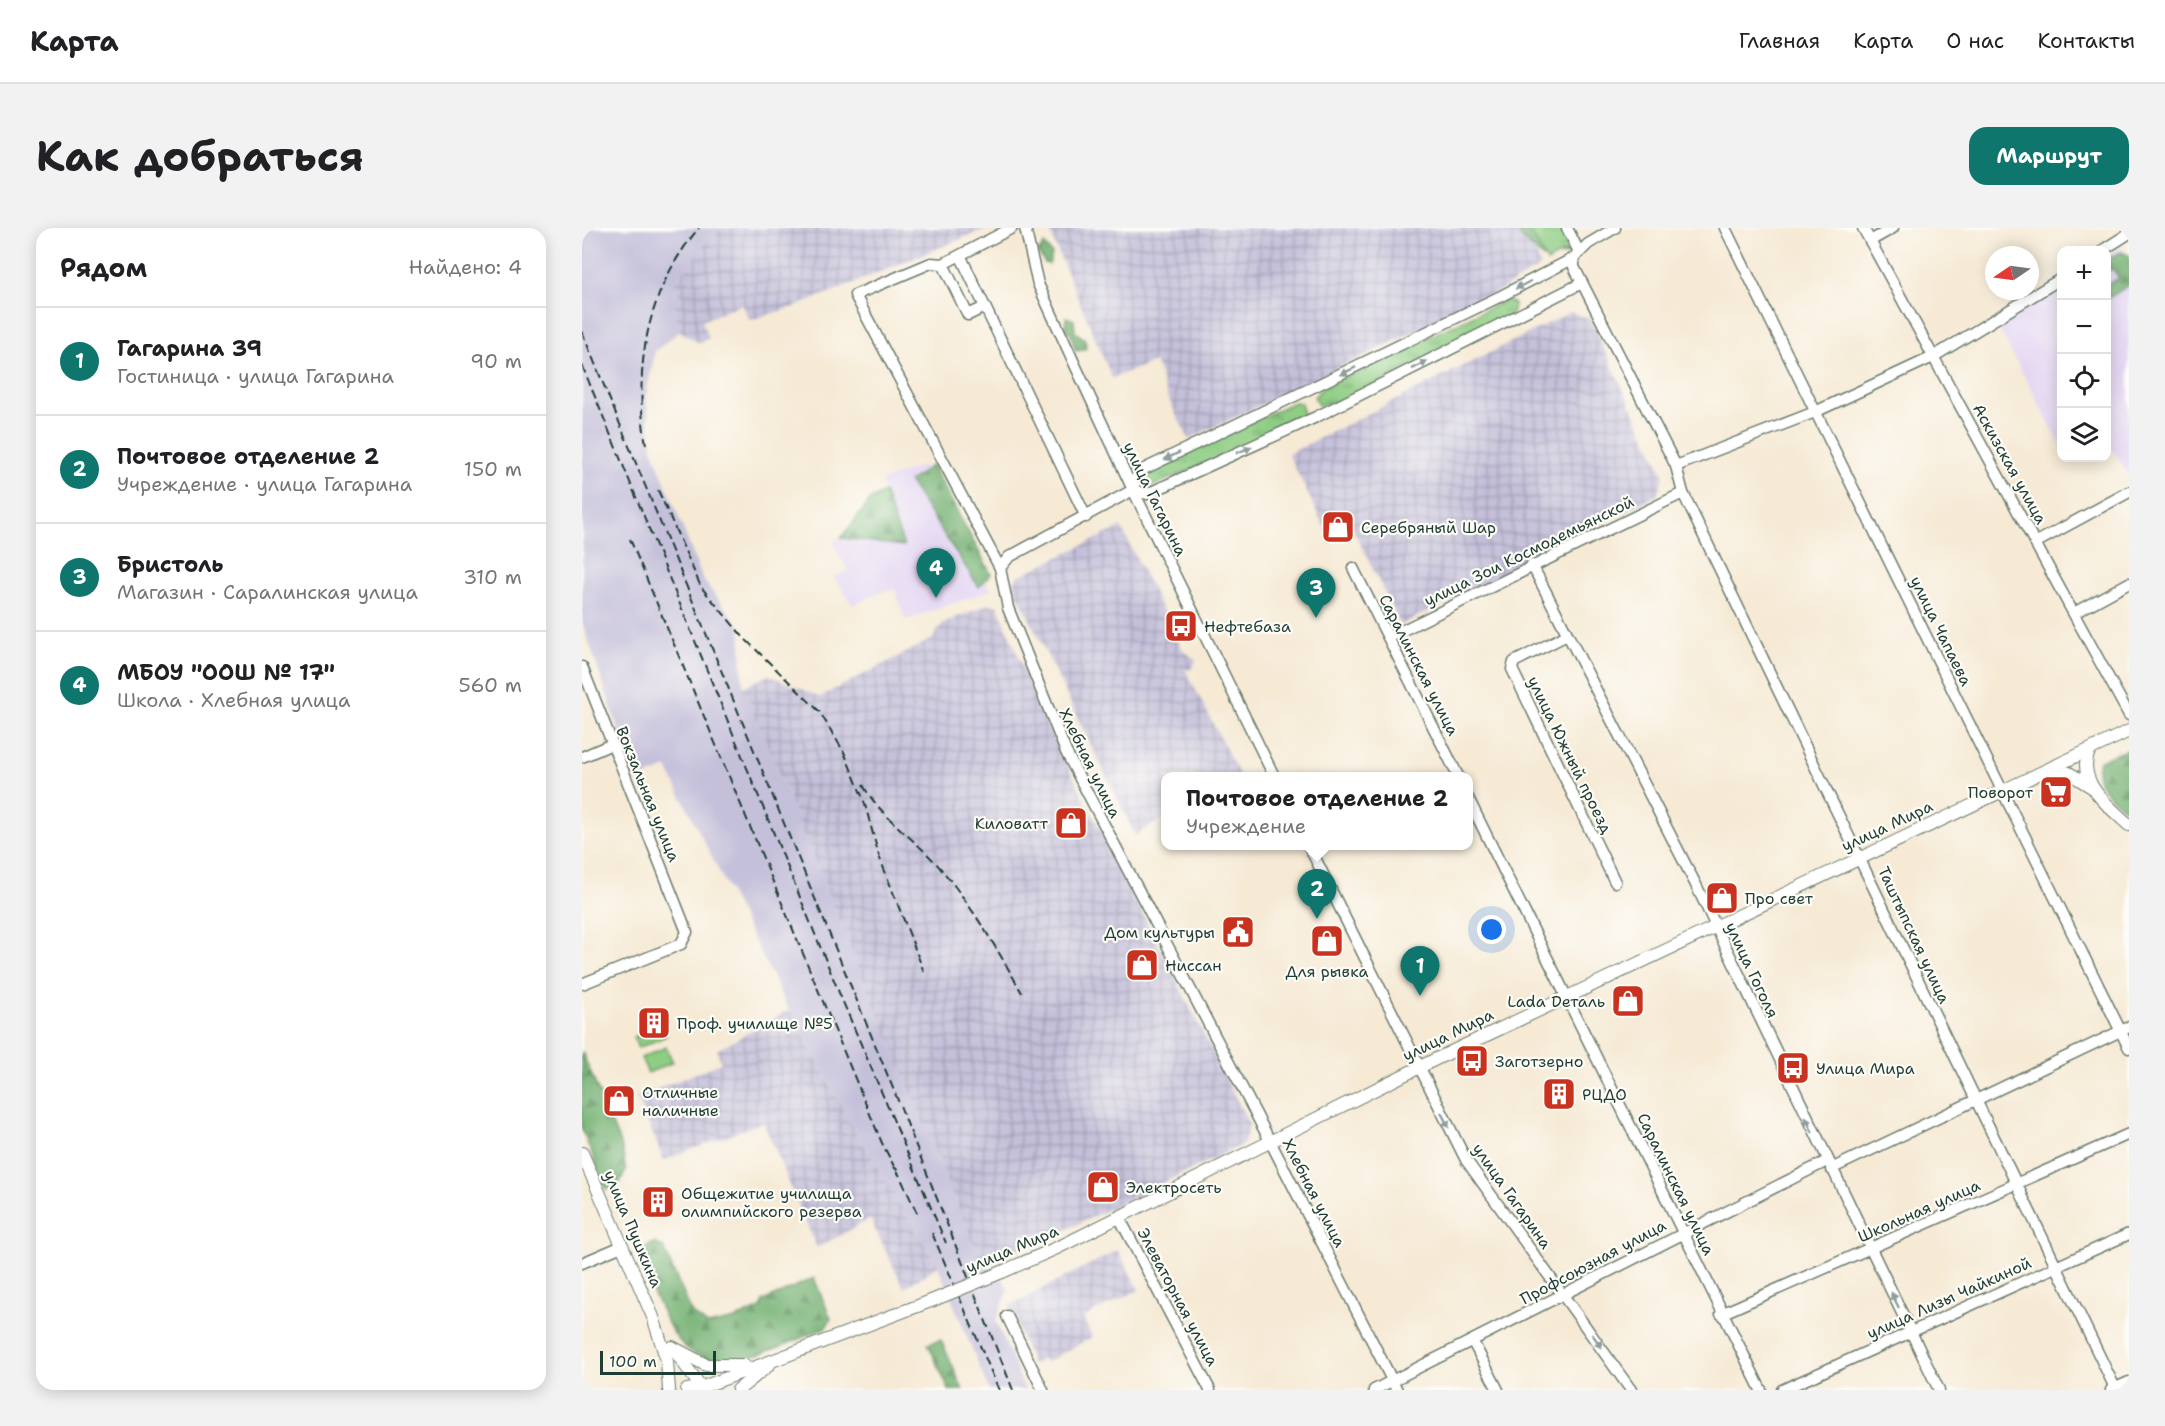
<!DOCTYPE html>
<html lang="ru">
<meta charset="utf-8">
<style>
:root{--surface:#fff;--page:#f2f2f2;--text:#202124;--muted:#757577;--line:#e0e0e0;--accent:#0f766e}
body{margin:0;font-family:"Shantell Sans",sans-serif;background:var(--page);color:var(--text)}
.controls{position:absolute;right:18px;top:18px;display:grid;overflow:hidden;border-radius:12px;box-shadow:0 3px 15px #0003}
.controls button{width:54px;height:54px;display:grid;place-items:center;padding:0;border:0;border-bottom:2px solid var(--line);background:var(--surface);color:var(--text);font:30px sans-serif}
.compass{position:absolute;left:1403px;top:18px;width:54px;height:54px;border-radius:50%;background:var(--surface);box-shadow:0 3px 15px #0003;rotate:257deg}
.scale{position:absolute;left:18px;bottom:15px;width:116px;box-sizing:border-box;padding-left:6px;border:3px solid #1f3d34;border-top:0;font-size:16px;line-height:21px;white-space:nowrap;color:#1f3d34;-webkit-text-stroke:4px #fdfcf7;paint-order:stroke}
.you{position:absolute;left:910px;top:702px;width:21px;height:21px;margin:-15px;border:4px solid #fff;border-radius:50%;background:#1a73e8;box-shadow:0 0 0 9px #1a73e833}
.badge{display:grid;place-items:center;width:39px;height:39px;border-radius:50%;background:var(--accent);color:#fff;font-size:20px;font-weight:700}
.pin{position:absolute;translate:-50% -50px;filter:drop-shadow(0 2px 3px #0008)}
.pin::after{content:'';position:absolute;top:32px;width:21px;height:18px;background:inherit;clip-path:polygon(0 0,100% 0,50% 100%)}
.popup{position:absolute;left:579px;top:544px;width:312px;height:78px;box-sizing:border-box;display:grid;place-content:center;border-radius:12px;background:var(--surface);filter:drop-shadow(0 2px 4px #0005);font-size:20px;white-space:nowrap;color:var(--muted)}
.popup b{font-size:22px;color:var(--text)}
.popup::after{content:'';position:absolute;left:50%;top:100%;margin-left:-12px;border:12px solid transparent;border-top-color:var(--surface)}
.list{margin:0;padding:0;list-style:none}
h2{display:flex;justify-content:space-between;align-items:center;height:78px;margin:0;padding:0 24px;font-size:26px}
h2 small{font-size:20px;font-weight:400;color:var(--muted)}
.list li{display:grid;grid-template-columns:39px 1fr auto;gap:18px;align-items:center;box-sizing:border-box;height:108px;padding:0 24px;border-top:2px solid var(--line)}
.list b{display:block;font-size:22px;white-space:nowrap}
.list p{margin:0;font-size:20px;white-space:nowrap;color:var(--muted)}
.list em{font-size:20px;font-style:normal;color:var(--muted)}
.icon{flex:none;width:33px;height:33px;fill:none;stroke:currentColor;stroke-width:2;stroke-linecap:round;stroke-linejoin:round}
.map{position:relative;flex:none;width:1547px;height:1162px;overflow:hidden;border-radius:18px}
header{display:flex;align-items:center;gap:36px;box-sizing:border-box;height:84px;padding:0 30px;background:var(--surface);border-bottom:2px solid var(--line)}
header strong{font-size:28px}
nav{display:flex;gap:33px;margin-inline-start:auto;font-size:21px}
.intro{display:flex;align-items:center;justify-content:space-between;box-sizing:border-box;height:144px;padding:0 36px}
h1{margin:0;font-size:42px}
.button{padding:15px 27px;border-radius:18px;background:var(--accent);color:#fff;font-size:21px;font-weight:700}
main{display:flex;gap:36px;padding:0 36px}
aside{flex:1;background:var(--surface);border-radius:18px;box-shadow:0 3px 15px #0003}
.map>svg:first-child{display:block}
.built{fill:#e2d4f3}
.industrial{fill:url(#industrial-grid)}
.railway{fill:#c5c0da}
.grass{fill:url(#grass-tufts);stroke:#56855c;stroke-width:1.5}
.forest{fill:url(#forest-firs);stroke:#487652;stroke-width:1.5}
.park{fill:url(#park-crowns);stroke:#56855c;stroke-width:1.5}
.garden{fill:#8ecd83;stroke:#56855c;stroke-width:1.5}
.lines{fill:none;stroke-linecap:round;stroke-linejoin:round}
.minor-casing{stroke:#6a7a6c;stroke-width:13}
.major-casing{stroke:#6a7a6c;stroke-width:14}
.minor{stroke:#fff;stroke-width:10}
.major{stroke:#fff;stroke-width:12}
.rail{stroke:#1f3d34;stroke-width:2;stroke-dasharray:9 4.5;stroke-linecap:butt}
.major-bridge-casing{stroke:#6a7a6c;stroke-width:14;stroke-linecap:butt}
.major-bridge{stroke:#fff;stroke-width:12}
.oneway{fill:#8f9e9a}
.labels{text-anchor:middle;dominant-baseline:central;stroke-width:4.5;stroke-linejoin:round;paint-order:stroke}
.street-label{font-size:16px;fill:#1f3d34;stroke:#fdfcf7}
.poi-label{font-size:16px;fill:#1f3d34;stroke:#fdfcf7;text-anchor:start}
</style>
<header>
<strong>Карта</strong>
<nav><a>Главная</a><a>Карта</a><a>О нас</a><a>Контакты</a></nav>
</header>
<div class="intro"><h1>Как добраться</h1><a class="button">Маршрут</a></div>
<main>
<aside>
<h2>Рядом<small>Найдено: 4</small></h2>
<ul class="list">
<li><span class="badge">1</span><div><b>Гагарина 39</b><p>Гостиница · улица Гагарина</p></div><em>90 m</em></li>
<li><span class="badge">2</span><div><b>Почтовое отделение 2</b><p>Учреждение · улица Гагарина</p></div><em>150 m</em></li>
<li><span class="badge">3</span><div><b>Бристоль</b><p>Магазин · Саралинская улица</p></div><em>310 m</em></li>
<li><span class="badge">4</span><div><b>МБОУ &quot;ООШ № 17&quot;</b><p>Школа · Хлебная улица</p></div><em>560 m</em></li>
</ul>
</aside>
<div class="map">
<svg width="1547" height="1162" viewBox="0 0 1547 1162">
<defs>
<pattern id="industrial-grid" width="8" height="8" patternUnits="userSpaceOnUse" patternTransform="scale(1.5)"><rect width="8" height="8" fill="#c5c0da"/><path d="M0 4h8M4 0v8" fill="none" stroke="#9f9db2"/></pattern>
<pattern id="grass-tufts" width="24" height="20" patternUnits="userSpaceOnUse" patternTransform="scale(1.5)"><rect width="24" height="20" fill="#8ecd83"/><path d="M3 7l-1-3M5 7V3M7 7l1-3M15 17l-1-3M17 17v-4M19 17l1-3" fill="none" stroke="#73a86c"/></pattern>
<pattern id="forest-firs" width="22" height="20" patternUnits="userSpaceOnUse" patternTransform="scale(1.5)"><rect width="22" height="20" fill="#72b071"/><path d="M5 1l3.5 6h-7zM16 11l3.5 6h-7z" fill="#5d905e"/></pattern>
<pattern id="park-crowns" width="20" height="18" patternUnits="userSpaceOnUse" patternTransform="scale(1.5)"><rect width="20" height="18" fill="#8ecd83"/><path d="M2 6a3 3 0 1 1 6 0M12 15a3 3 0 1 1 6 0" fill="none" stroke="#73a86c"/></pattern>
</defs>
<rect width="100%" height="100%" fill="#fdfcf7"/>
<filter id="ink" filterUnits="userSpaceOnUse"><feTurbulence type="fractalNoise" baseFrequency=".0167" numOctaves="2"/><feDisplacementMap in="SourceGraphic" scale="12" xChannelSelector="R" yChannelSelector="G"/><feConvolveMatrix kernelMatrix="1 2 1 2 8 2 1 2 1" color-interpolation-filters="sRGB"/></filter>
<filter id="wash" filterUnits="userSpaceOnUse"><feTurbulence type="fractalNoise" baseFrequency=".008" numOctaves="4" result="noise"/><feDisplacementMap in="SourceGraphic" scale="24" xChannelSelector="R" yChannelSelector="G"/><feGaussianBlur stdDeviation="1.35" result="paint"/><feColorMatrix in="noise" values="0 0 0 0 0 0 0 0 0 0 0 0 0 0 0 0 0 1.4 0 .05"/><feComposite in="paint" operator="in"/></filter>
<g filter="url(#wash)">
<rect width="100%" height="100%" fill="#f6ead5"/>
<g class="built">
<path d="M1539,19L1547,31V247L1525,214V28Z"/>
<path d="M1479,56V217L1418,103L1422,93Z"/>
<path d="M341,237L409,362L324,392L313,362L302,363L271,377L252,349L266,343L251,314L308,287L299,253Z"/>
</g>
<g class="industrial">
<path d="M140,0H406L215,78L185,87L168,92L160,76L120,93L127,110L117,115L98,103L92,75L101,73L90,57L114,30L112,27Z"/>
<path d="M466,0H943L959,38L921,61L607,211L590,179L573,134L530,150Z"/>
<path d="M989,84L1008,91L1082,247L1075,267L819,397L771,301L749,312L706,226Z"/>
<path d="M539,299L600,421L614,432L609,442L603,441L658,548H584L583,590L553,607L431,357L434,349Z"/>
<path d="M407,376L416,378L459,485L667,896L662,916L471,1008L399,1035L161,459L187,447L238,469L350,411L361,395Z"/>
<path d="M207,782L275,906L356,1038L322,1060L288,991L235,1020L181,894L82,932L55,869L139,835L135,822Z"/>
<path d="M536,1022L557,1062L502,1089L510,1109L465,1134L462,1131L450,1136L427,1078Z"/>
</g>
<path class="railway" d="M0,0H140L113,27L114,30L90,57L101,73L92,75L98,103L73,123L64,168L70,220L121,352L158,398L161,459L399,1035L422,1052L426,1062L414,1093L443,1162H407L356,1038L275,906L207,782L85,540L54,552L0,394Z"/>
<g class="grass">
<path d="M924,72L932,76L930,87L758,174L736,177L732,169L740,160Z"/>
<path d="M712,174L719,175L721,186L690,206L571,258L563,254L564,245Z"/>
</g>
<g class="forest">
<path d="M938,0H975L992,20L989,26L961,30L938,8Z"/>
<path d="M462,16L470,26L467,36L463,35L456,25Z"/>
<path d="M1539,24L1547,27V57L1525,71V57L1537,50L1531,41L1525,43V31Z"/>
<path d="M484,89L492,92L493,104L503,111L504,120L501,122L493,123L489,107L483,101Z"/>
<path d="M350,237L409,346L397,359L327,254Z"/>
<path d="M302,264L322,318L259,310L289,271Z"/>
<path d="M1547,521V585C1531,570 1507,556 1518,532Z"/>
<path d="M0,824L40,920L44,943L37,955L24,962L0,901Z"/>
<path d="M72,1015L81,1019L110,1085L126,1097L153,1091L179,1080L181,1073L232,1050L249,1091L244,1099C210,1114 154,1143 116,1127C96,1119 85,1095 77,1077C69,1060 56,1040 59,1021Z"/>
<path d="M359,1112L381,1162H367L346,1116Z"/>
</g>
<g class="park">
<path d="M947,0H988L996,16L965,34Z"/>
<path d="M70,800L72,806L81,802L84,808L56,820L51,809Z"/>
</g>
<path class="garden" d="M84,819L91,834L66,845L59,830Z"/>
</g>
<g filter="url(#ink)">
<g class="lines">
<g class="minor-casing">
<g id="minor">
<path d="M430,0L361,36L349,35L273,67L418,340L426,380L484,524L688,913L815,1162"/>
<path d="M443,0L456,56L488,126L551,262L692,548"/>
<path d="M985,0L997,24"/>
<path d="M1143,0L1547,820"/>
<path d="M1281,0L1547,487"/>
<path d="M1288,13L1311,0"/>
<path d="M1521,22L1546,6"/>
<path d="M379,29L504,289"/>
<path d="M992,30V39L1094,238L1101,265L1534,1162"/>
<path d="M361,36L386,87L403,79"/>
<path d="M1094,238L1233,184L1351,129L1480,50"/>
<path d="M551,262L565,266L734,189L1000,55"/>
<path d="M1453,315L1547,264"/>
<path d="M950,337L1114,657L1357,1162"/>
<path d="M418,340L427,329L551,262L556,244L921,67L992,30L1006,16L1033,0"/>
<path d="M771,340L876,548"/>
<path d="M1492,385L1547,355"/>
<path d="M985,407L932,434L930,441L1033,654"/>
<path d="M807,409L1101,265"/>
<path d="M0,439L105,704L99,716L0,756"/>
<path d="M0,529L30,516"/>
<path d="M886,570L1179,1162"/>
<path d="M727,618L884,932L1049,1162"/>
<path d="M1249,941L1547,799"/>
<path d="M537,989L628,1162"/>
<path d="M0,1035L40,1018"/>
<path d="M1139,1086L1547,906"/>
<path d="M425,1088L461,1162"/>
<path d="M891,1114L916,1162"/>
<path d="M792,1162L1245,933"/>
<path d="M1200,1162L1547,1006"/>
<path d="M1529,1162L1547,1154"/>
</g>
</g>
<g class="major-casing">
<g id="major">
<path d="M1507,523C1494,554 1526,578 1547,597"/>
<path d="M1467,542L1487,545L1508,558"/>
<path d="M0,925L71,1089L85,1133L87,1162"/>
<path d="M420,1044L477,1019L852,832L1547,503"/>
<path d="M90,1119L124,1137H162"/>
<path d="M93,1123L121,1162"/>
<path d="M105,1162L118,1160L349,1073"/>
<path d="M156,1162L187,1137"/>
</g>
</g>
<use href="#minor" class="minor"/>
<use href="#major" class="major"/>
<g class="rail">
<path d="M0,104L317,875L431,1162"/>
<path d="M0,137L258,767L364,1015"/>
<path d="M64,217C51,139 65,61 117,0"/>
<path d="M76,262L119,359L162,410L237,483L262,524L282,573L297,628L342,744"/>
<path d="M48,311L300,915L316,946"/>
<path d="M281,557C299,590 335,612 359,641C390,678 417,724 440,765"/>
<path d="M314,940L337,989"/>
<path d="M350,1005L417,1162"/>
</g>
<g class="major-bridge-casing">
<path id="major-bridge" d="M349,1073L420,1044"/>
</g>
<use href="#major-bridge" class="major-bridge"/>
</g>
<defs><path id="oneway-solid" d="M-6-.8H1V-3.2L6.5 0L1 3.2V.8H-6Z" transform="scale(1.5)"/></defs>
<g class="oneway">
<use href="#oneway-solid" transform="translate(941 57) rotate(152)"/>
<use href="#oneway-solid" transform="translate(838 137) rotate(-27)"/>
<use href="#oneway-solid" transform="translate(766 143) rotate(154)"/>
<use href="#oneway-solid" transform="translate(662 222) rotate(-24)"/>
<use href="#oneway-solid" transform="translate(590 228) rotate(154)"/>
<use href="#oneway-solid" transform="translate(863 892) rotate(63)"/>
<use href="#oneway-solid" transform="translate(1227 897) rotate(-116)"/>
<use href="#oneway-solid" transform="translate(1313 1072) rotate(-116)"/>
<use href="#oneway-solid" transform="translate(1015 1113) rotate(55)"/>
</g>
</g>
<defs>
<g id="shop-square" transform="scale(1.725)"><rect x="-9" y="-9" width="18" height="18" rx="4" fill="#c8321e" stroke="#fdfcf7"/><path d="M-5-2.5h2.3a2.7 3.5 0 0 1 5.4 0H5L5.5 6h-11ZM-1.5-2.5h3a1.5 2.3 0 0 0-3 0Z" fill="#fff"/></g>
<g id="bus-square" transform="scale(1.725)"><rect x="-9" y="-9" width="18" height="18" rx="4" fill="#c8321e" stroke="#fdfcf7"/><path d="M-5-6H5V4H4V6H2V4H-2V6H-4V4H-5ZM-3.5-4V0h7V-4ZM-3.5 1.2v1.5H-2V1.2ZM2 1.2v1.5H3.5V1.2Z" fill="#fff"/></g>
<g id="supermarket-square" transform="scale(1.725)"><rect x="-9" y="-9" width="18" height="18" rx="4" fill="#c8321e" stroke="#fdfcf7"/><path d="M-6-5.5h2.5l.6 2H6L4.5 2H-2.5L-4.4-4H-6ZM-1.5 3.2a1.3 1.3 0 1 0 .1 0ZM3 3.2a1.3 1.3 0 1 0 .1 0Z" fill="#fff"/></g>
<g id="civic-square" transform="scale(1.725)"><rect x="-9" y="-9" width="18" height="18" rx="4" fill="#c8321e" stroke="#fdfcf7"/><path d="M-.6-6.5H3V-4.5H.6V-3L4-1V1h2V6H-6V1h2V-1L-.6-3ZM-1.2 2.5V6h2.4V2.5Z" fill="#fff"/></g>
<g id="building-square" transform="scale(1.725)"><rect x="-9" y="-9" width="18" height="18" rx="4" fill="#c8321e" stroke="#fdfcf7"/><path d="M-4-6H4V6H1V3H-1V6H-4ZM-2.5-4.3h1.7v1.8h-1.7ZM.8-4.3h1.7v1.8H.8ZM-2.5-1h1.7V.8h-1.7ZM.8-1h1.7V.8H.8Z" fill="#fff"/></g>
</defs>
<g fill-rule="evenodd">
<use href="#shop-square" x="756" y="299"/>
<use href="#bus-square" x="599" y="398"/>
<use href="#supermarket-square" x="1474" y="564"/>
<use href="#shop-square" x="489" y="595"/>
<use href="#shop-square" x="1140" y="670"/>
<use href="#civic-square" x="656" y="704"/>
<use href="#shop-square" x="745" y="713"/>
<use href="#shop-square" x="560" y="737"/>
<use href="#shop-square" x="1046" y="773"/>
<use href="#building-square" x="72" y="795"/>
<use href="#bus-square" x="890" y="833"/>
<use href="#bus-square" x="1211" y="840"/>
<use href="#building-square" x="977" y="866"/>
<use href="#shop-square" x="37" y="873"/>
<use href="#shop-square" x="521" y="959"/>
<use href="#building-square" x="76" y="974"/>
</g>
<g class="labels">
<g class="street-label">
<text transform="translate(1428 236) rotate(61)">Аскизская улица</text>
<text transform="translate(573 271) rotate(64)">улица Гагарина</text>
<text transform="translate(947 323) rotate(-26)">улица Зои Космодемьянской</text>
<text transform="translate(1359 403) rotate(64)">улица Чапаева</text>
<text transform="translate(837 437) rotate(63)">Саралинская улица</text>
<text transform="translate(988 527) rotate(64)">улица Южный проезд</text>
<text transform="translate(508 535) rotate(64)">Хлебная улица</text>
<text transform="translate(66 566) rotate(68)">Вокзальная улица</text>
<text transform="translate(1305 598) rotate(-25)">улица Мира</text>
<text transform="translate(1332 707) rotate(65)">Таштыпская улица</text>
<text transform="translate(1170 742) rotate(65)">улица Гоголя</text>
<text transform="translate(866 807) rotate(-26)">улица Мира</text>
<text transform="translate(1094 956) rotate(64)">Саралинская улица</text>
<text transform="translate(732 965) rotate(63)">Хлебная улица</text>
<text transform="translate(930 968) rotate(55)">улица Гагарина</text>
<text transform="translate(1337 983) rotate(-24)">Школьная улица</text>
<text transform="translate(51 1001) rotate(67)">улица Пушкина</text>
<text transform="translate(430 1021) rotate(-23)">улица Мира</text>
<text transform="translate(1011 1034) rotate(-28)">Профсоюзная улица</text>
<text transform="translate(596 1069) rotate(62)">Элеваторная улица</text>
<text transform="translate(1367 1070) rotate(-24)">улица Лизы Чайкиной</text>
</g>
<g class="poi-label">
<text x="779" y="299">Серебряный Шар</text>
<text x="622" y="398">Нефтебаза</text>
<text x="1451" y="564" text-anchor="end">Поворот</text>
<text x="466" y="595" text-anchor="end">Киловатт</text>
<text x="1163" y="670">Про свет</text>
<text x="633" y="704" text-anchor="end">Дом культуры</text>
<text x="583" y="737">Ниссан</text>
<text x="745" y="743" text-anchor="middle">Для рывка</text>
<text x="1023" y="773" text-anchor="end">Lada Dеталь</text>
<text x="95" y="795">Проф. училище №5</text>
<text x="913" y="833">Заготзерно</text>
<text x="1234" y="840">Улица Мира</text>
<text x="60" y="864">Отличные<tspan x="60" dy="18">наличные</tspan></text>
<text x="1000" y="866">РЦДО</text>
<text x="544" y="959">Электросеть</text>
<text x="99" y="965">Общежитие училища<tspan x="99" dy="18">олимпийского резерва</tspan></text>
</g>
</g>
</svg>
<div class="controls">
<button>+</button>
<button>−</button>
<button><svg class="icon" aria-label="locate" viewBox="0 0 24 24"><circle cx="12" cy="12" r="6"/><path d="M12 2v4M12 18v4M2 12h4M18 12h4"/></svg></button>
<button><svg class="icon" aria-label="layers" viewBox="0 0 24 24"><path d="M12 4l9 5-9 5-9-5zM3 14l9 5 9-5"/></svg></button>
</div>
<svg class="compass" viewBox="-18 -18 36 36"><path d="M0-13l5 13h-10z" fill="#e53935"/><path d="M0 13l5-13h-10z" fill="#757577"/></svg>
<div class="scale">100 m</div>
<div class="you"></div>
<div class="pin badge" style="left:838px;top:768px">1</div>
<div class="pin badge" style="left:735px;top:691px">2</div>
<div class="popup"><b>Почтовое отделение 2</b>Учреждение</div>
<div class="pin badge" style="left:734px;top:390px">3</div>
<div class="pin badge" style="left:354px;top:370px">4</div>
</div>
</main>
